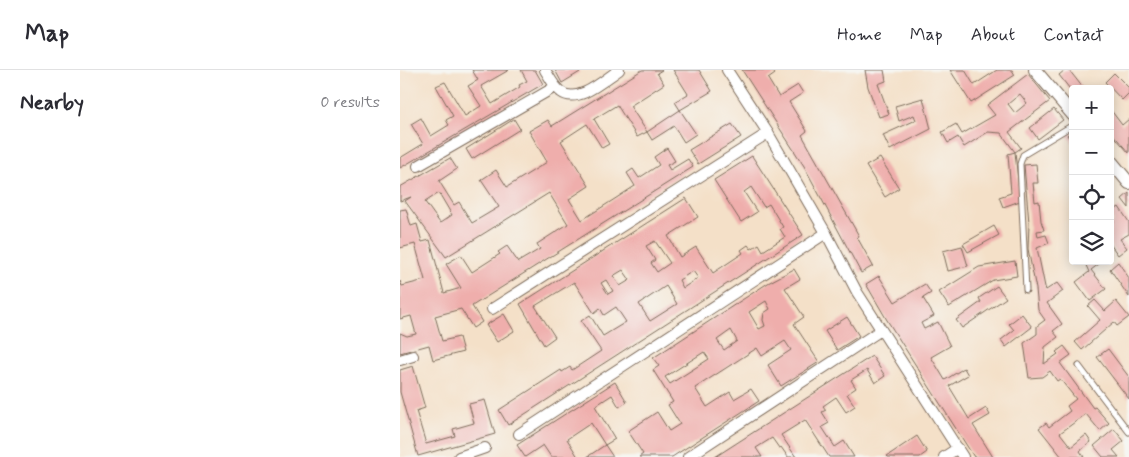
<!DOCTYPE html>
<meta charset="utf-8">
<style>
:root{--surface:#fff;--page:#f7f7f7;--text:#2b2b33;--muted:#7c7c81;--line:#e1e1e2}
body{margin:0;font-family:Mynerve,sans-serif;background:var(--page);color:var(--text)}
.controls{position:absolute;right:15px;top:15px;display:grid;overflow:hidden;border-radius:5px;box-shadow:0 2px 12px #0003}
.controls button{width:45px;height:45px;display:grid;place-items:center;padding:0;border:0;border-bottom:1px solid var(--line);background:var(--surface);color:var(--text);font:25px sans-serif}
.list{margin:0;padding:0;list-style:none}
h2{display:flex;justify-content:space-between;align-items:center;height:65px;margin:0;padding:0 20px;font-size:21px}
h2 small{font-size:16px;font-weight:400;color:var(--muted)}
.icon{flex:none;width:28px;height:28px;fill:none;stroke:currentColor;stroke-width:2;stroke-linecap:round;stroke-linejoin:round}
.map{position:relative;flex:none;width:729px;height:387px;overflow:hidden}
header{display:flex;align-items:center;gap:30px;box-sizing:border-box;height:70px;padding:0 25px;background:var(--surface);border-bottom:1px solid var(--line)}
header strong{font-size:24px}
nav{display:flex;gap:28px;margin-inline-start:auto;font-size:18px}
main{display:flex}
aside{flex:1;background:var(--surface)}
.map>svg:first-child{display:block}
.building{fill:#efaeac;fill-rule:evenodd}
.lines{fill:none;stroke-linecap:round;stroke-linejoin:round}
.service-casing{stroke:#7c6a5a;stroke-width:7}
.minor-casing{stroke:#7c6a5a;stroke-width:12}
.tertiary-casing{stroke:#7c6a5a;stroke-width:14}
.service{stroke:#fff;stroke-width:5}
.minor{stroke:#fff;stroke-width:10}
.tertiary{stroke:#fff;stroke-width:12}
</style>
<header>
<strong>Map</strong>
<nav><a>Home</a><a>Map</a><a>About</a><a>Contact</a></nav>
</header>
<main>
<aside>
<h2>Nearby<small>0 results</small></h2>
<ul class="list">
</ul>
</aside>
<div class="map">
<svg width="729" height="387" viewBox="0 0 729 387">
<rect width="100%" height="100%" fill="#f6f6f2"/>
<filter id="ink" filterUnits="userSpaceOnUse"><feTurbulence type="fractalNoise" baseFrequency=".02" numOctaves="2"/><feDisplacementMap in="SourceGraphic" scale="10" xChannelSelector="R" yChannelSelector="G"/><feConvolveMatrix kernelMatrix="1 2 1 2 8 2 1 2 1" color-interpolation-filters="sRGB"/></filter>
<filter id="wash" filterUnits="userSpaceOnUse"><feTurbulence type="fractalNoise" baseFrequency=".0096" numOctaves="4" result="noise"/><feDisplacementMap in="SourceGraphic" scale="20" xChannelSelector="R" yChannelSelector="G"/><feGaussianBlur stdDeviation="1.12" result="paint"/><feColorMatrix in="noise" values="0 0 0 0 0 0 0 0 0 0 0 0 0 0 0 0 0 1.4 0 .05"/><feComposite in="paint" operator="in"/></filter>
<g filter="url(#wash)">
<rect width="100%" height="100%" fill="#f4e0c8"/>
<g id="blocks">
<g class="building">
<path d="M72,0H109L81,16L92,34L120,17L119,15L127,11L121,0H135L143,14L0,98V88L23,74L11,54L21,48L31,66L49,55L46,50L53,46L36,16L45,12L65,46L81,36L68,16L78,10Z"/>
<path d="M155,0H179L180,2L162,13Z"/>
<path d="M242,0H262L257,3L264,14L230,36L247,62L237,67L217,35L194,49L209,74L202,78L187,54L161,71L189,116L169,129L182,150L235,116L227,103L233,99L239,108L259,95L254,87L267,78L275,91L267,95L270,100L288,89L293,97L72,236L82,252L73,258L61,239L35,246L42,271L59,267L63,282L33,290L29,275L0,283V263L7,266L16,264L11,246L0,249V211L2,216L25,210L15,174L0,178V140L6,139L11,156L17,154L22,172L30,170L44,223L61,218L46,194L61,185L72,202L100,184L98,182L107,176L118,192L140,179L137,174L168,154L149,123L46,187L5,131L11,127L0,131V117L50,88L57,99L39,111L54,135L59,132L72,153L99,137L81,110L96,100L107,117L147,92L129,61L148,50L152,56ZM39,123L52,145L40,153L25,132Z"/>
<path d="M273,0H299L312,21L280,40L296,64L284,72L274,56L252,70L247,62L280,40L275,32L288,24Z"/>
<path d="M342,0H372L375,4L368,9L379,27L398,15L403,23L389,32L407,61L402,65L459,166L457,167L473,196L461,203L404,96Z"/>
<path d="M465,0H484L486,11L478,14L489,44L479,47L468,17Z"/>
<path d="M550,0H565L574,15L597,0H612L615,5L571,33Z"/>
<path d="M665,0H669L684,19H673V23L659,5Z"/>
<path d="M714,3L729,18V23L722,30L705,12Z"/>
<path d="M628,4L650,31L609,62L621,78L615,82L601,63L588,62L564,77L558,67L548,73L542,62L556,54L562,64L595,45L587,35ZM620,24L627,33L615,43L608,34Z"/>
<path d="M523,28L531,59L490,80L483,65L516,50L514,45L499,51L495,36Z"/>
<path d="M654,39L663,50L638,69L630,58Z"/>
<path d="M710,39L722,55L729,49V83L710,61Z"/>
<path d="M114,49L120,59L72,89L66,79Z"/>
<path d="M332,54L341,67L298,94L289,80Z"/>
<path d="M673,60V73L667,65Z"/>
<path d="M615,82L620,131L603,137L599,127L611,123L608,84Z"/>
<path d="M352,86L403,165L108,355L99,340L161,300L162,302L170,297L172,300L201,281L181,251L190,245L203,266L226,252L216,237L204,245L200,238L194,243L174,212L135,236L155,267L144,275L120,234L286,128L298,147L268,166L280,187L296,177L313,203L343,183L341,180L348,175L351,179L359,174L363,181L385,167L380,159L383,157L369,134L364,137L351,117L344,122L357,142L341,152L314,110ZM255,171L270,193L257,202L251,193L255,190L246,176ZM223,200L230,210L220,216L213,206ZM293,201L298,208L283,218L279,210ZM206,210L213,221L208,224L201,213ZM266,216L277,234L250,251L239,234Z"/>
<path d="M480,88L499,118L485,127L466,96Z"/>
<path d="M636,94L638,113H633L635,132L639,131L641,151L644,160L637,161L638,167L646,165L649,173L637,178L645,217L646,220L657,213L663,221L647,233L662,254L653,261L658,267L645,277L644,294L658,284L656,282L664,276L671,285L660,293L693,338L695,337L709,353L700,361L686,344L660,363L671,377L686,365L691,372L680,381L684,387H662L639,358L646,353L649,357L670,341L667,336L676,329L660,309L657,311L650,301L642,307L629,308L624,273L637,264V256L645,250L638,240L636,219L628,179L629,153L624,95Z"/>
<path d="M729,123V138L722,129Z"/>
<path d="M719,137L729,152V164L720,169L727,178L718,185L710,174V155L714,152L710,143Z"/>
<path d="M594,156L599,165L568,182L563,174Z"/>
<path d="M562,176L568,196L548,201L543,181Z"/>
<path d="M615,191L617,206L593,210L549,237L539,222L579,197Z"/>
<path d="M684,191H703L691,200L706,219L690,231L676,212L689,202Z"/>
<path d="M718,192L729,208V227L710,199Z"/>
<path d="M394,199L400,209L385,218L404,247L394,254L419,292L381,316L368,295L391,280L385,271L362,286L357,278L295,318L307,337L330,322L334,329L351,319L359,331L272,387H239L243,384L228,361L257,342L269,361L280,354L268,335L273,332L253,300L259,296L253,288L368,213ZM366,231L370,239L364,243L363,250L365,256L359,259L349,242ZM331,260L337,271L324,280L317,270ZM304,282L309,289L270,314L265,307Z"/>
<path d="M479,206L495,232L525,214L531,223L523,228L534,246L521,253L524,259L538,252L550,276L531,287L545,310L564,298L568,305L549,316L569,349L586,338L590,345L573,355L593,387H574L487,250L466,214Z"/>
<path d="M597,216L606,228L562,258L556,250L581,232L579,228Z"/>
<path d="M695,230L705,241L716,231L729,247L717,256L714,252L682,280L675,272L700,250L688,236Z"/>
<path d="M104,244L114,261L97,272L86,255Z"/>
<path d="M622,244L632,257L606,277L601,270L614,260L609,254Z"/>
<path d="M447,247L459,266L437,280L425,261Z"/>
<path d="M708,279L729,307V329L697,287Z"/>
<path d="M472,286L485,306L475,313L467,300L451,310L456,318L447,324L455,336L446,342L436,327L423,336L426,340L422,342L429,353L422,357L435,377L444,371L454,387H429L405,350L381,365L396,387H388L381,377L379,378L372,368L356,378L362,387H315Z"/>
<path d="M13,296L25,338L16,341L26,374L55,366L53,359L74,353L69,334L85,330L95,364L18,386L0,322V300Z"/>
<path d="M215,312L227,332L219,337L212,325L195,336L215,369L205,375L191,353L167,369L178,387H151L143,375L125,387L117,375Z"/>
<path d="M714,359L724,371L713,380L719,387H703L694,376Z"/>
<path d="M517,366L527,382L520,387H488L487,386Z"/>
<path d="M205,375L213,387H187Z"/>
</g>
</g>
</g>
<g filter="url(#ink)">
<use href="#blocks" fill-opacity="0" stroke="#7c6a5a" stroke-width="1"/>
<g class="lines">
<g class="service-casing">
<g id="service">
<path d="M626,220L620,94L623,85L673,55"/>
<path d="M679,296L729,362"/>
</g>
</g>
<g class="minor-casing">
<g id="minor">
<path d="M145,0C150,8 154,17 161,22C178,35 205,9 219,0"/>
<path d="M327,0L368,63L426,163L457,222L563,387"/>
<path d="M18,96L155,17"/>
<path d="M92,239L368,63"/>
<path d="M0,290L13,286"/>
<path d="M119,364L426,163"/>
<path d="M59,387L85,378"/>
<path d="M288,387L481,260"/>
<path d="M544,387L558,378"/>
</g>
</g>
<g class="tertiary-casing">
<g id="tertiary">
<path d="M635,0L673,45"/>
<path d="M710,90L729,113"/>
</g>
</g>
<use href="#service" class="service"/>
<use href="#minor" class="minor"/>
<use href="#tertiary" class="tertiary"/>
</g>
</g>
</svg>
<div class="controls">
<button>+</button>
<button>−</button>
<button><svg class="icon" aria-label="locate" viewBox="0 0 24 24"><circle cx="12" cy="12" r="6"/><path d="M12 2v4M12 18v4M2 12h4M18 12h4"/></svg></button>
<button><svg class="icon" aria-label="layers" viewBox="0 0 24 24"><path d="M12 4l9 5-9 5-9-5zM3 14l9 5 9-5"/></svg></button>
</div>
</div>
</main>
